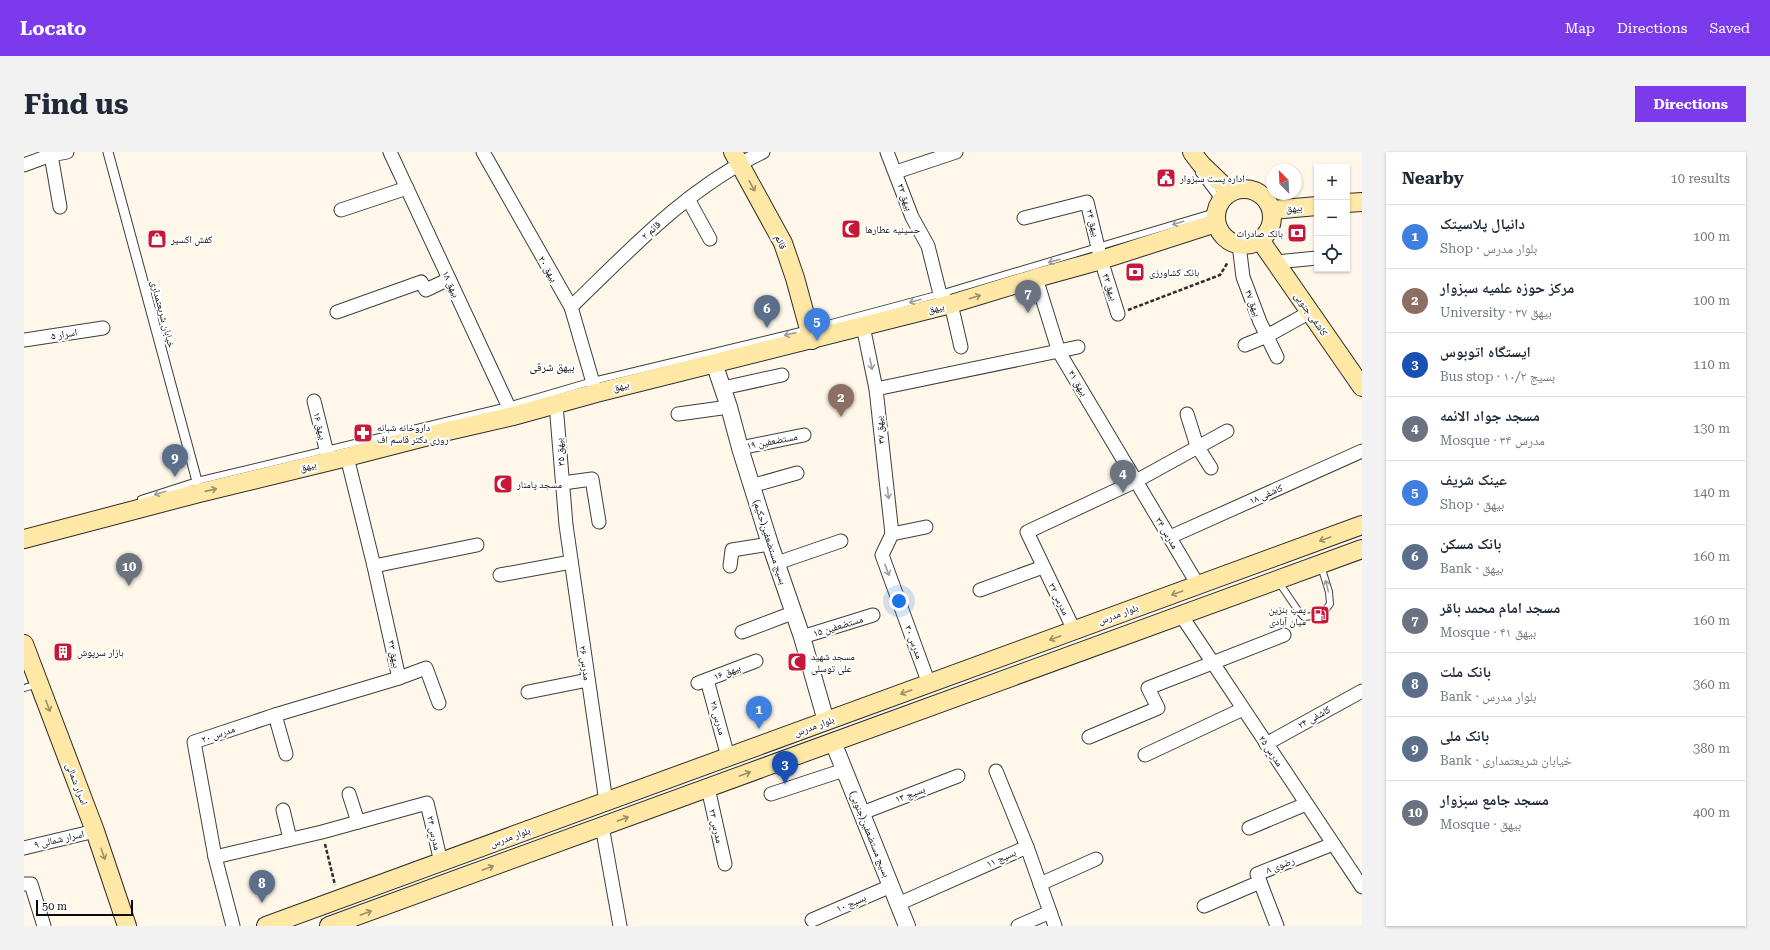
<!DOCTYPE html>
<meta charset="utf-8">
<style>
:root{--surface:#fff;--page:#f2f2f3;--text:#1f2937;--muted:#747a83;--line:#e0e1e3;--accent:#7c3aed}
body{margin:0;font-family:"Roboto Serif","Noto Naskh Arabic",serif;background:var(--page);color:var(--text)}
.controls{position:absolute;right:12px;top:12px;display:grid;overflow:hidden;border-radius:0px;box-shadow:0 1px 3px #0004}
.controls button{width:36px;height:36px;display:grid;place-items:center;padding:0;border:0;border-bottom:1px solid var(--line);background:var(--surface);color:var(--text);font:20px sans-serif}
.compass{position:absolute;left:1242px;top:12px;width:36px;height:36px;border-radius:50%;background:var(--surface);box-shadow:0 1px 3px #0004;rotate:336deg}
.scale{position:absolute;left:12px;bottom:10px;width:97px;box-sizing:border-box;padding-left:4px;border:2px solid #0b0b0b;border-top:0;font-size:11px;line-height:14px;white-space:nowrap;color:#0b0b0b;-webkit-text-stroke:3px #fff;paint-order:stroke}
.you{position:absolute;left:875px;top:449px;width:14px;height:14px;margin:-10px;border:3px solid #fff;border-radius:50%;background:#1a73e8;box-shadow:0 0 0 6px #1a73e833}
.badge{display:grid;place-items:center;width:26px;height:26px;border-radius:50%;background:var(--accent);color:#fff;font-size:13px;font-weight:700}
.pin{position:absolute;translate:-50% -33px;filter:drop-shadow(0 1px 2px #0008)}
.pin::after{content:'';position:absolute;top:21px;width:14px;height:12px;background:inherit;clip-path:polygon(0 0,100% 0,50% 100%)}
.list{margin:0;padding:0;list-style:none}
h2{display:flex;justify-content:space-between;align-items:center;height:52px;margin:0;padding:0 16px;font-size:17px}
h2 small{font-size:13px;font-weight:400;color:var(--muted)}
.list li{display:grid;grid-template-columns:26px 1fr auto;gap:12px;align-items:center;box-sizing:border-box;height:64px;padding:0 16px;border-top:1px solid var(--line)}
.list b{display:block;font-size:15px;white-space:nowrap}
.list p{margin:0;font-size:13px;white-space:nowrap;color:var(--muted)}
.list em{font-size:13px;font-style:normal;color:var(--muted)}
.icon{flex:none;width:22px;height:22px;fill:none;stroke:currentColor;stroke-width:2;stroke-linecap:round;stroke-linejoin:round}
.map{position:relative;flex:none;width:1338px;height:774px;overflow:hidden;border-radius:0px}
header{display:flex;align-items:center;gap:24px;box-sizing:border-box;height:56px;padding:0 20px;background:var(--accent);color:#fff}
header strong{font-size:19px}
nav{display:flex;gap:22px;margin-inline-start:auto;font-size:14px}
.intro{display:flex;align-items:center;justify-content:space-between;box-sizing:border-box;height:96px;padding:0 24px}
h1{margin:0;font-size:28px}
.button{padding:10px 18px;border-radius:0px;background:var(--accent);color:#fff;font-size:14px;font-weight:700}
main{display:flex;gap:24px;padding:0 24px}
aside{flex:1;background:var(--surface);border-radius:0px;box-shadow:0 1px 3px #0004}
.map>svg:first-child{display:block}
.lines{fill:none;stroke-linecap:round;stroke-linejoin:round}
.service-casing{stroke:#3e3e3e;stroke-width:8}
.pedestrian-casing{stroke:#3e3e3e;stroke-width:11}
.minor-casing{stroke:#3e3e3e;stroke-width:15}
.tertiary-casing{stroke:#3e3e3e;stroke-width:18}
.secondary-casing{stroke:#2d2d2d;stroke-width:20}
.path{stroke:#2d2d2d;stroke-width:2.5;stroke-dasharray:4 2;stroke-linecap:butt}
.service{stroke:#fff;stroke-width:6}
.pedestrian{stroke:#fff;stroke-width:9}
.minor{stroke:#fff;stroke-width:13}
.tertiary{stroke:#fff;stroke-width:16}
.secondary{stroke:#ffe8a5;stroke-width:18}
.oneway{stroke:#9d9067}
.oneway2{stroke:#9d9d9d}
.labels{text-anchor:middle;dominant-baseline:central;stroke-width:4;stroke-linejoin:round;paint-order:stroke}
.poi-label{font-size:10px;fill:#0b0b0b;stroke:#fff;text-anchor:start}
.street-label{font-size:10px;fill:#0b0b0b;stroke:#fff}
.neighbourhood-label{font-size:11px;fill:#0b0b0b;stroke:#fff}
</style>
<header>
<strong>Locato</strong>
<nav><a>Map</a><a>Directions</a><a>Saved</a></nav>
</header>
<div class="intro"><h1>Find us</h1><a class="button">Directions</a></div>
<main>
<div class="map">
<svg width="1338" height="774" viewBox="0 0 1338 774">
<rect width="100%" height="100%" fill="#fff8ea"/>
<g class="lines">
<g class="service-casing">
<g id="service">
<path d="M1175,21L1196,49"/>
<path d="M117,347L173,329L484,254L569,229L785,177L916,142L1191,60"/>
<path d="M1254,429L1273,457L1280,465L1297,463L1306,452L1305,440L1297,414"/>
<path d="M0,536L14,532"/>
</g>
</g>
<g class="pedestrian-casing">
<path id="pedestrian" d="M84,0L173,329"/>
</g>
<g class="minor-casing">
<g id="minor">
<path d="M366,0L489,264"/>
<path d="M459,0L547,155L572,241"/>
<path d="M863,0L888,65L904,94L916,142L927,152L937,195"/>
<path d="M27,3L36,55"/>
<path d="M0,13L27,3L43,0"/>
<path d="M872,20L932,0"/>
<path d="M664,47L686,87"/>
<path d="M317,58L383,36"/>
<path d="M1000,66L1063,50L1077,108L1094,162"/>
<path d="M1215,93L1219,125L1236,170L1253,205"/>
<path d="M1252,110L1293,106"/>
<path d="M1012,126L1035,200L1174,433"/>
<path d="M547,155C606,98 663,36 739,0"/>
<path d="M313,160L397,130L402,138L425,127"/>
<path d="M839,174L852,237L868,382"/>
<path d="M0,188L79,176"/>
<path d="M1221,193L1243,184L1286,160"/>
<path d="M699,236L758,223"/>
<path d="M852,237L1054,195"/>
<path d="M290,249L305,309"/>
<path d="M532,252L542,373L582,650"/>
<path d="M654,262L705,255"/>
<path d="M1163,262L1173,294L1187,316"/>
<path d="M716,296L780,283"/>
<path d="M323,305L350,414L375,526"/>
<path d="M539,331L568,327L575,370"/>
<path d="M727,334L773,321"/>
<path d="M868,382L858,403L905,532"/>
<path d="M868,382L902,375"/>
<path d="M1146,385L1338,299"/>
<path d="M753,411L817,389"/>
<path d="M350,414L453,393"/>
<path d="M706,414L708,398L746,392"/>
<path d="M476,423L547,410"/>
<path d="M956,438L1019,415"/>
<path d="M1157,463L1338,735"/>
<path d="M1050,478L1003,380L1112,329L1203,279"/>
<path d="M718,480L763,463L770,462"/>
<path d="M778,485L849,463"/>
<path d="M683,528L704,605"/>
<path d="M674,531L732,509"/>
<path d="M504,540L564,528"/>
<path d="M251,563L262,602"/>
<path d="M1065,585L1134,556L1124,536L1260,483"/>
<path d="M1242,592L1338,539"/>
<path d="M1121,603L1219,557"/>
<path d="M972,619L1003,695L1031,774"/>
<path d="M684,636L701,712"/>
<path d="M325,642L334,670"/>
<path d="M747,642L820,618"/>
<path d="M259,658L266,687"/>
<path d="M838,661L934,624"/>
<path d="M578,674L596,774"/>
<path d="M1225,676L1282,652"/>
<path d="M0,696L71,679"/>
<path d="M191,705L298,680L403,651L417,710"/>
<path d="M0,732H7L20,774"/>
<path d="M1016,732L1072,707"/>
<path d="M874,752L1003,695"/>
<path d="M1180,754L1236,730"/>
<path d="M788,768L867,734"/>
<path d="M209,774L191,705L170,590L251,563L375,526L402,516L415,551"/>
<path d="M994,774L1026,760"/>
<path d="M1253,774L1233,722L1309,692"/>
</g>
</g>
<g class="tertiary-casing">
<g id="tertiary">
<path d="M690,211L705,255L716,296L746,392L778,485L802,569"/>
<path d="M809,590L883,774"/>
</g>
</g>
<g class="secondary-casing">
<g id="secondary">
<path d="M709,0L759,91L771,126L788,188"/>
<path d="M1168,0L1177,12L1206,40"/>
<circle cx="1220" cy="65" r="28"/>
<path d="M1323,51L1338,50"/>
<path d="M1248,58L1293,54"/>
<path d="M1236,88L1338,235"/>
<path d="M0,387L175,341L323,305L424,279L489,264L572,241L927,152L1012,126L1077,108L1192,71"/>
<path d="M0,492L71,679L103,774"/>
<path d="M242,774L1338,373"/>
<path d="M305,774L1338,397"/>
</g>
</g>
<g class="path">
<path d="M1104,158L1196,123L1204,110"/>
<path d="M301,692L311,733"/>
</g>
<use href="#service" class="service"/>
<use href="#pedestrian" class="pedestrian"/>
<use href="#minor" class="minor"/>
<use href="#tertiary" class="tertiary"/>
<use href="#secondary" class="secondary"/>
</g>
<defs><path id="oneway-shaft" d="M-6 0H5M1.5-3L5.5 0L1.5 3" fill="none" stroke-width="1.6" stroke-linecap="round" stroke-linejoin="round"/></defs>
<g class="oneway">
<use href="#oneway-shaft" transform="translate(728 34) rotate(61)"/>
<use href="#oneway-shaft" transform="translate(951 145) rotate(-17)"/>
<use href="#oneway-shaft" transform="translate(187 338) rotate(-13)"/>
<use href="#oneway-shaft" transform="translate(1301 387) rotate(160)"/>
<use href="#oneway-shaft" transform="translate(1153 441) rotate(160)"/>
<use href="#oneway-shaft" transform="translate(1031 486) rotate(160)"/>
<use href="#oneway-shaft" transform="translate(882 540) rotate(160)"/>
<use href="#oneway-shaft" transform="translate(24 554) rotate(69)"/>
<use href="#oneway-shaft" transform="translate(721 622) rotate(-20)"/>
<use href="#oneway-shaft" transform="translate(599 667) rotate(-20)"/>
<use href="#oneway-shaft" transform="translate(79 702) rotate(71)"/>
<use href="#oneway-shaft" transform="translate(464 716) rotate(-20)"/>
<use href="#oneway-shaft" transform="translate(342 761) rotate(-20)"/>
</g>
<g class="oneway2">
<use href="#oneway-shaft" transform="translate(1154 71) rotate(163)"/>
<use href="#oneway-shaft" transform="translate(1030 109) rotate(164)"/>
<use href="#oneway-shaft" transform="translate(891 149) rotate(165)"/>
<use href="#oneway-shaft" transform="translate(766 182) rotate(167)"/>
<use href="#oneway-shaft" transform="translate(847 212) rotate(78)"/>
<use href="#oneway-shaft" transform="translate(136 341) rotate(162)"/>
<use href="#oneway-shaft" transform="translate(864 341) rotate(84)"/>
<use href="#oneway-shaft" transform="translate(863 418) rotate(70)"/>
<use href="#oneway-shaft" transform="translate(1303 434) rotate(-104)"/>
</g>
<defs>
<g id="civic-square" transform="scale(1)"><rect x="-9" y="-9" width="18" height="18" rx="4" fill="#c71839" stroke="#fff"/><path d="M-.6-6.5H3V-4.5H.6V-3L4-1V1h2V6H-6V1h2V-1L-.6-3ZM-1.2 2.5V6h2.4V2.5Z" fill="#fff"/></g>
<g id="mosque-square" transform="scale(1)"><rect x="-9" y="-9" width="18" height="18" rx="4" fill="#c71839" stroke="#fff"/><path d="M3.5-4.9A6 6 0 1 0 3.5 4.9A5 5 0 1 1 3.5-4.9Z" fill="#fff"/></g>
<g id="bank-square" transform="scale(1)"><rect x="-9" y="-9" width="18" height="18" rx="4" fill="#c71839" stroke="#fff"/><path d="M-6-4H6V4H-6ZM0-2.3a2.3 2.3 0 1 0 0 4.6a2.3 2.3 0 1 0 0-4.6Z" fill="#fff"/></g>
<g id="shop-square" transform="scale(1)"><rect x="-9" y="-9" width="18" height="18" rx="4" fill="#c71839" stroke="#fff"/><path d="M-5-2.5h2.3a2.7 3.5 0 0 1 5.4 0H5L5.5 6h-11ZM-1.5-2.5h3a1.5 2.3 0 0 0-3 0Z" fill="#fff"/></g>
<g id="pharmacy-square" transform="scale(1)"><rect x="-9" y="-9" width="18" height="18" rx="4" fill="#c71839" stroke="#fff"/><path d="M-2-6h4v4h4v4h-4v4h-4v-4h-4v-4h4Z" fill="#fff"/></g>
<g id="fuel-square" transform="scale(1)"><rect x="-9" y="-9" width="18" height="18" rx="4" fill="#c71839" stroke="#fff"/><path d="M-5.5-6h7V0h2V4h1.3V-2.5L3-4.5l.8-.8L6-3V5H2.5V1h-1V6h-7ZM-4.2-4.7v3.2H.2V-4.7Z" fill="#fff"/></g>
<g id="building-square" transform="scale(1)"><rect x="-9" y="-9" width="18" height="18" rx="4" fill="#c71839" stroke="#fff"/><path d="M-4-6H4V6H1V3H-1V6H-4ZM-2.5-4.3h1.7v1.8h-1.7ZM.8-4.3h1.7v1.8H.8ZM-2.5-1h1.7V.8h-1.7ZM.8-1h1.7V.8H.8Z" fill="#fff"/></g>
</defs>
<g fill-rule="evenodd">
<use href="#civic-square" x="1142" y="26"/>
<use href="#mosque-square" x="827" y="77"/>
<use href="#bank-square" x="1273" y="81"/>
<use href="#shop-square" x="133" y="87"/>
<use href="#bank-square" x="1111" y="120"/>
<use href="#pharmacy-square" x="339" y="281"/>
<use href="#mosque-square" x="479" y="332"/>
<use href="#fuel-square" x="1296" y="463"/>
<use href="#building-square" x="39" y="500"/>
<use href="#mosque-square" x="773" y="510"/>
</g>
<g class="labels">
<g class="poi-label">
<text x="1156" y="26">اداره پست سبزوار</text>
<text x="841" y="77">حسینیه عطارها</text>
<text x="1259" y="81" text-anchor="end">بانک صادرات</text>
<text x="147" y="87">کفش اکسیر</text>
<text x="1125" y="120">بانک کشاورزی</text>
<text x="353" y="275">داروخانه شبانه<tspan x="353" dy="12">روزی دکتر قاسم اف</tspan></text>
<text x="493" y="332">مسجد پامنار</text>
<text x="1282" y="457" text-anchor="end">پمپ بنزین<tspan x="1282" dy="12">میان آبادی</tspan></text>
<text x="53" y="500">بازار سرپوش</text>
<text x="787" y="504">مسجد شهید<tspan x="787" dy="12">علی توسلی</tspan></text>
</g>
<g class="street-label">
<text transform="translate(881 45) rotate(70)">بیهق ۲۲</text>
<text transform="translate(1270 56) rotate(-5)">بیهق</text>
<text transform="translate(1069 71) rotate(75)">بیهق ۲۴</text>
<text transform="translate(627 78) rotate(-42)">قائم ۲</text>
<text transform="translate(757 90) rotate(66)">قائم</text>
<text transform="translate(524 117) rotate(60)">بیهق ۲۰</text>
<text transform="translate(427 132) rotate(65)">بیهق ۱۸</text>
<text transform="translate(1086 135) rotate(72)">بیهق ۴۳</text>
<text transform="translate(1229 151) rotate(69)">بیهق ۴۷</text>
<text transform="translate(912 156) rotate(-13)">بیهق</text>
<text transform="translate(139 162) rotate(75)">خیابان شریعتمداری</text>
<text transform="translate(1287 162) rotate(55)">کاشفی جنوبی</text>
<text transform="translate(40 182) rotate(-9)">اسرار ۵</text>
<text transform="translate(1054 231) rotate(59)">بیهق ۴۱</text>
<text transform="translate(597 234) rotate(-14)">بیهق</text>
<text transform="translate(296 274) rotate(76)">بیهق ۱۶</text>
<text transform="translate(856 278) rotate(-96)">بیهق ۳۷</text>
<text transform="translate(748 289) rotate(-11)">مستضعفین ۱۹</text>
<text transform="translate(536 300) rotate(-95)">بیهق ۳۵</text>
<text transform="translate(284 314) rotate(-14)">بیهق</text>
<text transform="translate(1242 342) rotate(-24)">کاشفی ۱۸</text>
<text transform="translate(1143 381) rotate(59)">مدرس ۳۴</text>
<text transform="translate(746 390) rotate(72)">بسیج مستضعفین(حکیم)</text>
<text transform="translate(1035 447) rotate(64)">مدرس ۳۲</text>
<text transform="translate(1094 462) rotate(-20)">بلوار مدرس</text>
<text transform="translate(814 474) rotate(-17)">مستضعفین ۱۵</text>
<text transform="translate(890 490) rotate(70)">مدرس ۳۰</text>
<text transform="translate(370 502) rotate(78)">بیهق ۳۳</text>
<text transform="translate(561 511) rotate(82)">مدرس ۲۶</text>
<text transform="translate(703 520) rotate(-21)">بیهق ۱۶</text>
<text transform="translate(1290 565) rotate(-29)">کاشفی ۲۴</text>
<text transform="translate(694 566) rotate(75)">مدرس ۲۸</text>
<text transform="translate(790 574) rotate(-20)">بلوار مدرس</text>
<text transform="translate(194 582) rotate(-19)">مدرس ۲۰</text>
<text transform="translate(1247 599) rotate(56)">مدرس ۲۵</text>
<text transform="translate(53 632) rotate(69)">اسرار شمالی</text>
<text transform="translate(886 642) rotate(-21)">بسیج ۱۳</text>
<text transform="translate(692 674) rotate(77)">مدرس ۲۳</text>
<text transform="translate(410 681) rotate(77)">مدرس ۲۴</text>
<text transform="translate(846 682) rotate(68)">بسیج مستضعفین(جنوبی)</text>
<text transform="translate(486 685) rotate(-20)">بلوار مدرس</text>
<text transform="translate(35 687) rotate(-13)">اسرار شمالی ۹</text>
<text transform="translate(977 706) rotate(-24)">بسیج ۱۱</text>
<text transform="translate(1256 713) rotate(-21)">رضوی ۸</text>
<text transform="translate(827 751) rotate(-23)">بسیج ۱۰</text>
</g>
<g class="neighbourhood-label">
<text x="528" y="215">بیهق شرقی</text>
</g>
</g>
</svg>
<div class="controls">
<button>+</button>
<button>−</button>
<button><svg class="icon" aria-label="locate" viewBox="0 0 24 24"><circle cx="12" cy="12" r="6"/><path d="M12 2v4M12 18v4M2 12h4M18 12h4"/></svg></button>
</div>
<svg class="compass" viewBox="-18 -18 36 36"><path d="M0-13l5 13h-10z" fill="#e53935"/><path d="M0 13l5-13h-10z" fill="#747a83"/></svg>
<div class="scale">50 m</div>
<div class="you"></div>
<div class="pin badge" style="left:735px;top:577px;background:#3f7fe0">1</div>
<div class="pin badge" style="left:817px;top:265px;background:#8d6e63">2</div>
<div class="pin badge" style="left:761px;top:632px;background:#1a4fb4">3</div>
<div class="pin badge" style="left:1099px;top:341px;background:#6b7280">4</div>
<div class="pin badge" style="left:793px;top:189px;background:#3f7fe0">5</div>
<div class="pin badge" style="left:743px;top:176px;background:#5c6f8a">6</div>
<div class="pin badge" style="left:1004px;top:161px;background:#6b7280">7</div>
<div class="pin badge" style="left:238px;top:751px;background:#5c6f8a">8</div>
<div class="pin badge" style="left:151px;top:325px;background:#5c6f8a">9</div>
<div class="pin badge" style="left:105px;top:434px;background:#6b7280">10</div>
</div>
<aside>
<h2>Nearby<small>10 results</small></h2>
<ul class="list">
<li><span class="badge" style="background:#3f7fe0">1</span><div><b>دانیال پلاسیتک</b><p>Shop · بلوار مدرس</p></div><em>100 m</em></li>
<li><span class="badge" style="background:#8d6e63">2</span><div><b>مرکز حوزه علمیه سبزوار</b><p>University · بیهق ۳۷</p></div><em>100 m</em></li>
<li><span class="badge" style="background:#1a4fb4">3</span><div><b>ایستگاه اتوبوس</b><p>Bus stop · بسیج ۱۰/۲</p></div><em>110 m</em></li>
<li><span class="badge" style="background:#6b7280">4</span><div><b>مسجد جواد الائمه</b><p>Mosque · مدرس ۳۴</p></div><em>130 m</em></li>
<li><span class="badge" style="background:#3f7fe0">5</span><div><b>عینک شریف</b><p>Shop · بیهق</p></div><em>140 m</em></li>
<li><span class="badge" style="background:#5c6f8a">6</span><div><b>بانک مسکن</b><p>Bank · بیهق</p></div><em>160 m</em></li>
<li><span class="badge" style="background:#6b7280">7</span><div><b>مسجد امام محمد باقر</b><p>Mosque · بیهق ۴۱</p></div><em>160 m</em></li>
<li><span class="badge" style="background:#5c6f8a">8</span><div><b>بانک ملت</b><p>Bank · بلوار مدرس</p></div><em>360 m</em></li>
<li><span class="badge" style="background:#5c6f8a">9</span><div><b>بانک ملی</b><p>Bank · خیابان شریعتمداری</p></div><em>380 m</em></li>
<li><span class="badge" style="background:#6b7280">10</span><div><b>مسجد جامع سبزوار</b><p>Mosque · بیهق</p></div><em>400 m</em></li>
</ul>
</aside>
</main>
